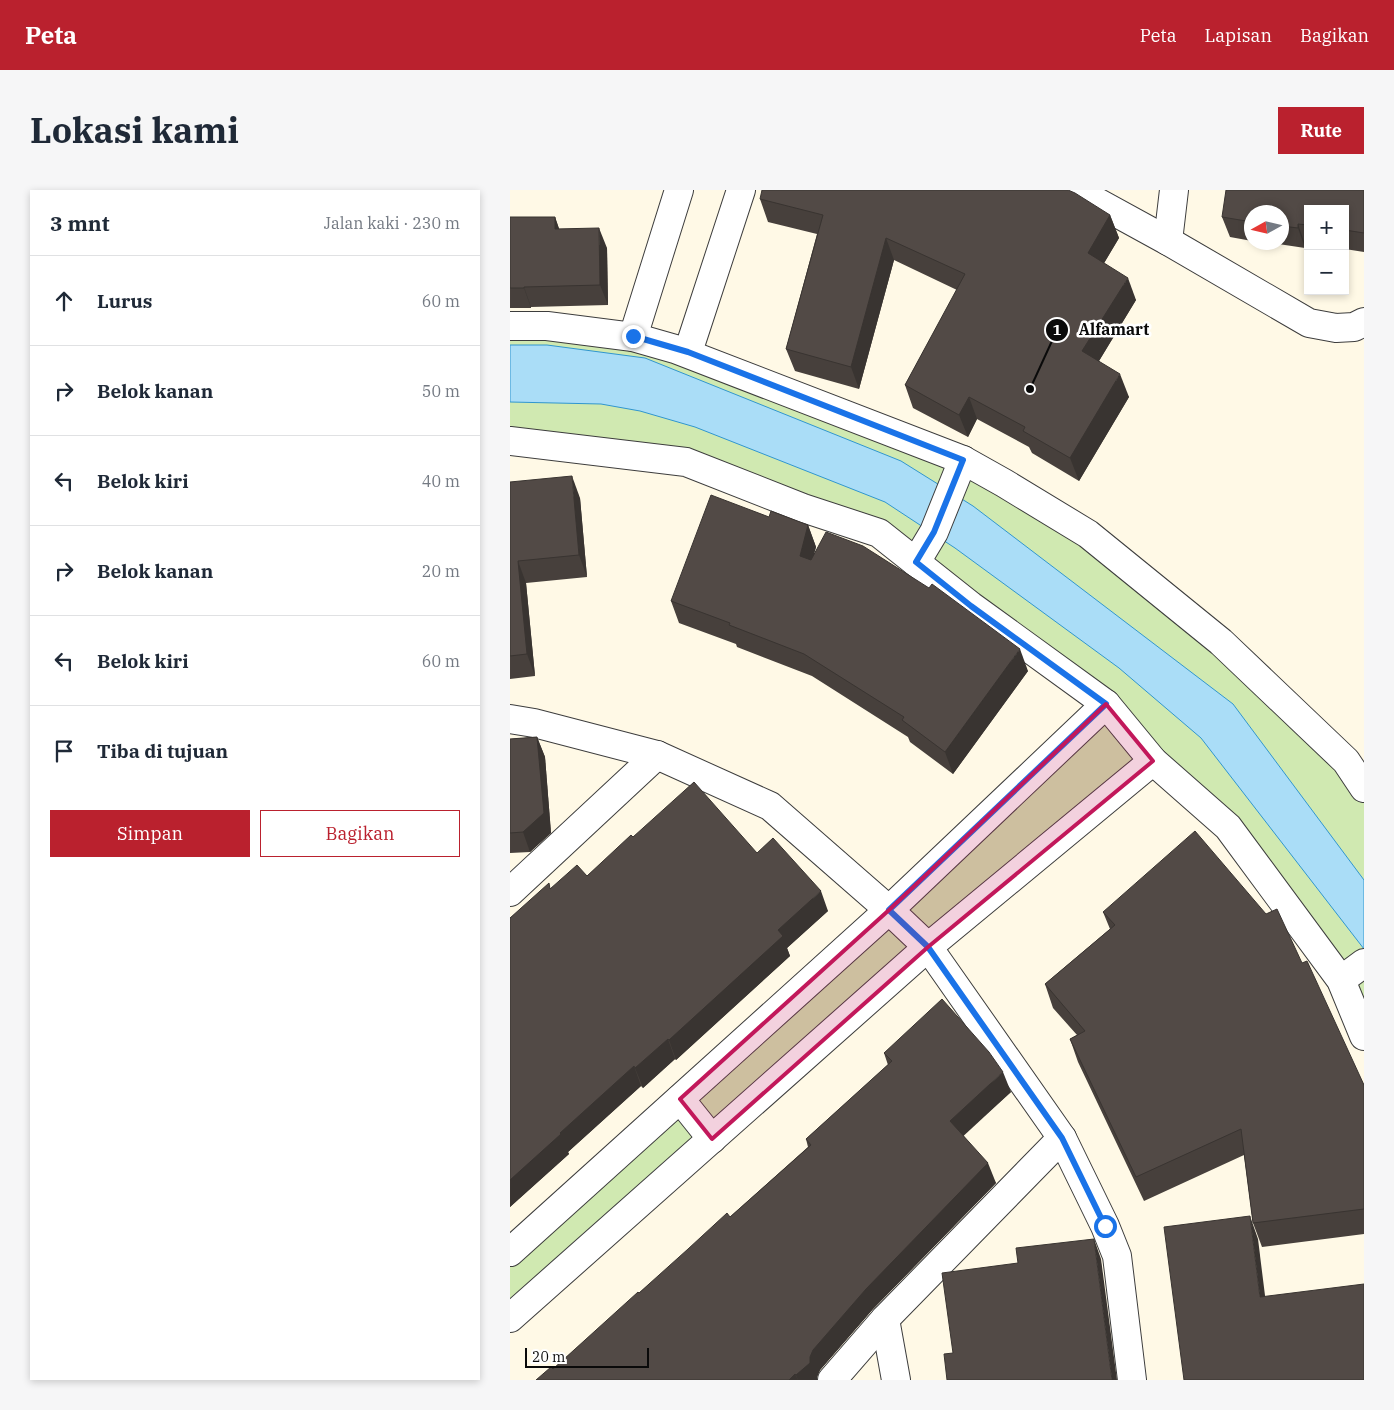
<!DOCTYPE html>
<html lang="id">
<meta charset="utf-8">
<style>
:root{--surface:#fff;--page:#f6f6f7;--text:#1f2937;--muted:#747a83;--line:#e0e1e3;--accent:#ba212e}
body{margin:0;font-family:"IBM Plex Serif",serif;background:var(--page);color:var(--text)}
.controls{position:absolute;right:15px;top:15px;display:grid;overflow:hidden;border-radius:0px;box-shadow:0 2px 8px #0003}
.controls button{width:45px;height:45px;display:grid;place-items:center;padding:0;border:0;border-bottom:1px solid var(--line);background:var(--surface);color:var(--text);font:25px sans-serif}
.compass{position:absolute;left:734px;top:15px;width:45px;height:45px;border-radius:50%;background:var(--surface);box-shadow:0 2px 8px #0003;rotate:262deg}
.scale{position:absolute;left:15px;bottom:12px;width:124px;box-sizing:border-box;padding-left:5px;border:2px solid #0a0a0a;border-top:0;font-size:14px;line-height:18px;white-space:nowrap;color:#0a0a0a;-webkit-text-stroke:4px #fff;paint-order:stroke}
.stop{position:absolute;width:15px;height:15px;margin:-11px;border:4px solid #1a73e8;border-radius:50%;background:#fff}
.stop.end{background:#1a73e8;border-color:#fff;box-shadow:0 1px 5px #0008}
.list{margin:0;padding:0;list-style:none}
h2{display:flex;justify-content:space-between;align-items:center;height:65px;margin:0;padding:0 20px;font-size:21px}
h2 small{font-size:16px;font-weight:400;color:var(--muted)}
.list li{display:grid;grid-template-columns:32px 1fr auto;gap:15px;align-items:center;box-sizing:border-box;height:90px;padding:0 20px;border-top:1px solid var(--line)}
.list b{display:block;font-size:19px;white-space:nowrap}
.list em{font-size:16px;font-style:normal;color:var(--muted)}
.actions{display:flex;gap:10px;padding:15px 20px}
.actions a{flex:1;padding:11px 0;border:1px solid var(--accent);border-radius:0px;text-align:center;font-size:18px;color:var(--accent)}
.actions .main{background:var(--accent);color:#fff}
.icon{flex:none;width:28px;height:28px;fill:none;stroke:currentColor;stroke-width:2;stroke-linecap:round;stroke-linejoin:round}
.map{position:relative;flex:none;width:854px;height:1190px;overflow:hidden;border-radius:0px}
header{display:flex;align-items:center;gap:30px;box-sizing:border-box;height:70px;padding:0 25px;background:var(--accent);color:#fff}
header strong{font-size:24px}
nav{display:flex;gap:28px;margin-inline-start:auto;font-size:18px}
.intro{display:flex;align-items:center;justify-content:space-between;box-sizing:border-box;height:120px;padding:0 30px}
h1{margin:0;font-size:35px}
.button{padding:12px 22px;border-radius:0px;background:var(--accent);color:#fff;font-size:18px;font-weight:700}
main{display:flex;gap:30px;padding:0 30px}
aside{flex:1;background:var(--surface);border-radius:0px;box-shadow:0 2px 8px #0003}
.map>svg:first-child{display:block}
.green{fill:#d0e9b1}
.water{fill:#aaddf7;stroke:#3096cf}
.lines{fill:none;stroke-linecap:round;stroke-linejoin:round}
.minor-casing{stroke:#3d3d3d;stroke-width:30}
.minor{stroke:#fff;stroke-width:28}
.wall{fill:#47403c}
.shaded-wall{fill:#393431}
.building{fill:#524a46;stroke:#393431}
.route{stroke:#1a73e8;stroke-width:6}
.marked{fill:#c2185b;fill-opacity:0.2;stroke:#c2185b;stroke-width:4;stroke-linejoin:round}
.leader{fill:none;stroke:#0a0a0a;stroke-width:2}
.callout-dot{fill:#0a0a0a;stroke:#fff;stroke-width:2}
.mark-label{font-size:15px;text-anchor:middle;font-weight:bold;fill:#fff}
.callout-label{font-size:16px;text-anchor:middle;font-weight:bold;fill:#0a0a0a;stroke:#fff;stroke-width:5;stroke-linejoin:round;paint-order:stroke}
</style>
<header>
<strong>Peta</strong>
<nav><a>Peta</a><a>Lapisan</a><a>Bagikan</a></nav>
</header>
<div class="intro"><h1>Lokasi kami</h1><a class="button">Rute</a></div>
<main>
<aside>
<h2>3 mnt<small>Jalan kaki · 230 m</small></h2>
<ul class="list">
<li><svg class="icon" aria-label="ahead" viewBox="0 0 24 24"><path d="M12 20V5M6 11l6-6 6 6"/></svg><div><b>Lurus</b></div><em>60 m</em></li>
<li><svg class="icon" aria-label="right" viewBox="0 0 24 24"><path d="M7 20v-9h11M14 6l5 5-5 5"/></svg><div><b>Belok kanan</b></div><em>50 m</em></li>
<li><svg class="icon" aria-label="left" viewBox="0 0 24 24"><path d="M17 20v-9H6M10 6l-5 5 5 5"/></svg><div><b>Belok kiri</b></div><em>40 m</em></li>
<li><svg class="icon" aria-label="right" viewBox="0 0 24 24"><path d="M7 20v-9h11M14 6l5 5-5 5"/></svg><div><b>Belok kanan</b></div><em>20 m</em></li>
<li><svg class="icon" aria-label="left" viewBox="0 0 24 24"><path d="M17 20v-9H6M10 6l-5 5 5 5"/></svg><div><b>Belok kiri</b></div><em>60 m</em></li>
<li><svg class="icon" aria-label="arrive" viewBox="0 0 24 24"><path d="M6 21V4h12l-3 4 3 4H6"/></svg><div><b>Tiba di tujuan</b></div></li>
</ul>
<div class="actions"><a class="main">Simpan</a><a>Bagikan</a></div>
</aside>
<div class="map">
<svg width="854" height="1190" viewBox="0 0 854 1190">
<rect width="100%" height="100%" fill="#fff9e6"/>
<path class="green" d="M0,136L123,147L374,240L578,344L854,598V846L788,731L643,572L0,1128V1062L596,514L406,372L176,272L0,251Z"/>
<path class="water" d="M0,155H37L135,168L391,271L463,316L723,514L854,690V759L691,548L609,478L445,358L375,312L185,237L130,221L91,214L0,212Z"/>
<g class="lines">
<g class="minor-casing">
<g id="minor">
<path d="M565,0L658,51L799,133L826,138L844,137L854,132"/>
<path d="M658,51L664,0"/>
<path d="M0,136H37L123,147L165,159L453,270L494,293L578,344L711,452L836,571L854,598"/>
<path d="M123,147L169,0"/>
<path d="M178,162L231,0"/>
<path d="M0,251L176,272L293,318L369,343L461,416L596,514L643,571L718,637L831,790L854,846"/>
<path d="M406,372L424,342L453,270"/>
<path d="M0,529L24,533L147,565L260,616L379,720L418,757L552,948L595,1036L607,1066L622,1190"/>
<path d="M0,702L147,565"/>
<path d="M831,790L854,773"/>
<path d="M170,909L202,949"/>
<path d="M0,1062L379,720L596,514"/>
<path d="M0,1128L418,757L643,571"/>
<path d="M375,1129L386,1190"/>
<path d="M322,1190L375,1129L552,948"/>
</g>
</g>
<use href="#minor" class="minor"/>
</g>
<g class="wall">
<path d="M854,0V62L835,59V19H798V54H795V58L755,52H772V22H742V51L720,47L712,27Z"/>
<path d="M250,9L600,25L609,48L594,73L626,110L589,171L619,207L569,291L522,263L519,257L467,229L458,247L403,218L395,195L447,100L384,70L349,199L285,181L276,159L307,44L258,32Z"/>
<path d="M0,27H45L49,39L97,58L98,115L21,117V118H0Z"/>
<path d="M0,292L70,308L77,387L16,393L25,486L0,489Z"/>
<path d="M259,327L298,335L306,357L304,363L518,481L443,584L400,552L398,547L302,486L227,457L226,454L169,433L161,411Z"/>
<path d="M27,547L35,567L41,643L20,662L0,663V549Z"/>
<path d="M123,647L247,663L318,721L277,758L280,766L166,870L165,869L133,898L131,896L58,962L59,964L0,1017V728L41,698L77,686Z"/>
<path d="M593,722L792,773L854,895V1044L752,1057L743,1033L734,965L634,1011L568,872L560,849L567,845L543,818L535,794L600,739Z"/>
<path d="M374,863L501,902L453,945L486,993L363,1119L310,1180L307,1187V1190H26L43,1179L129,1103L220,1027L298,957L296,949L378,875Z"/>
</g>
<g class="shaded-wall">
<path d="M600,25L609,48L587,85L578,63Z"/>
<path d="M45,27L52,47L45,39Z"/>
<path d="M788,34L795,54V58L788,38Z"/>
<path d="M89,38L97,58L98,115L90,95Z"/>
<path d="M376,48L384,70L349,199L341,177Z"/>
<path d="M618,88L626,110L581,184L572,161Z"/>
<path d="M14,97L21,117V118L14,98Z"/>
<path d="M610,184L619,207L569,291L560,268Z"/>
<path d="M459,207L467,229L458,247L449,225Z"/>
<path d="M62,286L70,308L77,387L69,365Z"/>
<path d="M298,335L306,357L298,388L290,366Z"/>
<path d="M8,371L16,393L25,486L17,464Z"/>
<path d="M510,459L518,481L443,584L435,562Z"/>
<path d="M27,547L35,567L41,643L20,662L13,642Z"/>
<path d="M311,701L318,721L277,758L280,766L166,870L159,850L268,740Z"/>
<path d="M158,849L165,869L133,898L125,878Z"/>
<path d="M124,876L131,896L58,962L59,964L0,1017V990L50,943Z"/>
<path d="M493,882L501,902L448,951L440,931Z"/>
<path d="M478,973L486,993L363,1119L310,1180L307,1187V1190H288L286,1185L300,1167L303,1160L356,1099Z"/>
<path d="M740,1026L748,1049L758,1130L750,1107Z"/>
<path d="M584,1049L591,1069L607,1190H602Z"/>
<path d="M285,1184L288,1190H279Z"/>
</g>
<g class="building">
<path d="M252,0H558L565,3L600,25L578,63L618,88L572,161L610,184L560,268L513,241L515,237L459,207L449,225L395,195L455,84L376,48L341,177L276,159L313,25L250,9Z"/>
<path d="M716,0H854V43L835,40V19H798V35L788,34V38L772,36V22H742V32L712,27Z"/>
<path d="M0,27H45V39L89,38L90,95L14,97V98H0Z"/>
<path d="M62,286L69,365L8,371L17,464L0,466V292Z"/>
<path d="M201,305L259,327L261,321L298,335L290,366L301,370L316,342L353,356L419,398L422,394L510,459L435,562L392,530L394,527L294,464L219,435L220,433L161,411Z"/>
<path d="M27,547L34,623L13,642L0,643V549Z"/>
<path d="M184,592L247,663L263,648L311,701L268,740L273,746L159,850L158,849L125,878L124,876L50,943L51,944L0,990V728L39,693L40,699L67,675L77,686L121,645L123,647Z"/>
<path d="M685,641L756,724L767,719L792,773L797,771L854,895V1019L743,1033L731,939L626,987L560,849L575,841L535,794L605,735L593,722Z"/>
<path d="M432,809L479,862L493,882L440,931L478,973L356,1099L303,1160L300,1167V1173L286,1185L285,1184L279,1190H26L41,1177L43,1179L128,1102L129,1103L178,1059L217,1023L220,1027L301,955L296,949L382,871L374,863Z"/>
<path d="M740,1026L750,1107L854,1094V1190H674L654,1037Z"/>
<path d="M584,1049L602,1190H437L434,1164L443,1163L432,1083L508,1073L506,1058Z"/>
</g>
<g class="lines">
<path class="route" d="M123,146L178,162L453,270L424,342L406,372L461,416L596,514L379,720L418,757L552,948L595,1036"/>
</g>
<path class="marked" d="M596,514L643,571L418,757L202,949L170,909L379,720Z"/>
<path class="leader" d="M520 199L547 140"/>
<g class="callout-dot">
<circle cx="520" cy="199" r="5"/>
<circle cx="547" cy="140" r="12"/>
</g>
<g class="mark-label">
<text x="547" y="145">1</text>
</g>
<g class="callout-label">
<text x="604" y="145">Alfamart</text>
</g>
</svg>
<div class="controls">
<button>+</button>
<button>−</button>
</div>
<svg class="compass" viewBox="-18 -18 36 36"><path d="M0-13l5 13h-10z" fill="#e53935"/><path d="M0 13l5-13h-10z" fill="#747a83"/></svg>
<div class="scale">20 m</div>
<div class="stop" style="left:595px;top:1036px"></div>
<div class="stop end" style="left:123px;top:146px"></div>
</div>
</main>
